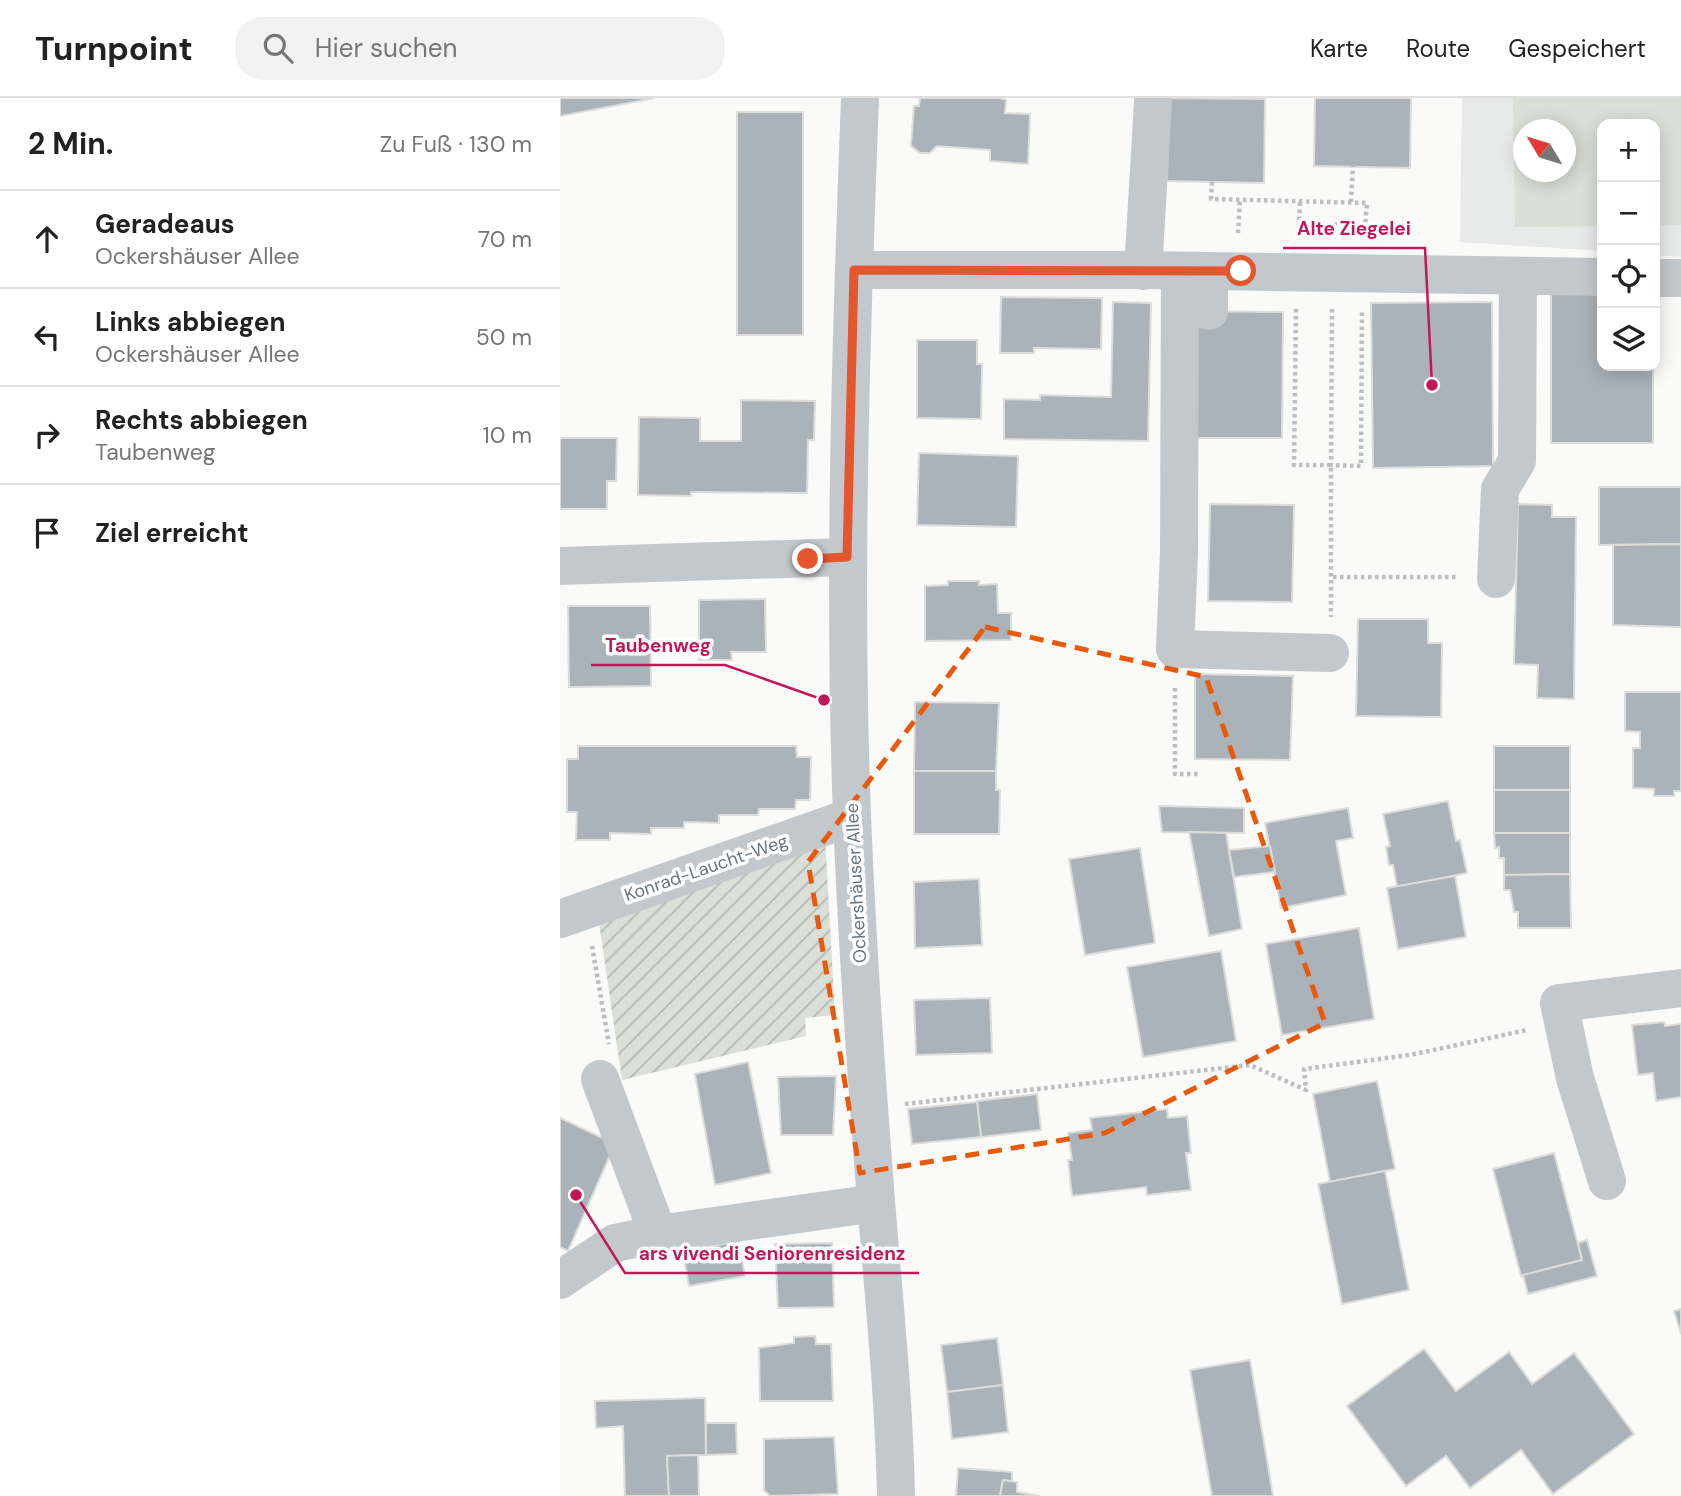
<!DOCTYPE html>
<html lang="de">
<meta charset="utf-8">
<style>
:root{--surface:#fff;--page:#f2f2f2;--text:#222;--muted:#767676;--line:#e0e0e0}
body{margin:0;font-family:"DM Sans",sans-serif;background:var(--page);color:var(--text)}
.controls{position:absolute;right:21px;top:21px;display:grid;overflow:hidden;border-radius:14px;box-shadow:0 4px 18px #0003}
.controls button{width:63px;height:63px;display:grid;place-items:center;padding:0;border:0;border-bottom:2px solid var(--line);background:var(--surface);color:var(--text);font:35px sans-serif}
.compass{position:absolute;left:953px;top:21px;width:63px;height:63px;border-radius:50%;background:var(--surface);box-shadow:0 4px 18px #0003;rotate:308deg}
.stop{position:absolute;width:21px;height:21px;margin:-16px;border:5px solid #e4572e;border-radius:50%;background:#fff}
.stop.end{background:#e4572e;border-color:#fff;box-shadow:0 2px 7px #0008}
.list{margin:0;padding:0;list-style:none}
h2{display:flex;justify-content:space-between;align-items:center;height:91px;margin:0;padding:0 28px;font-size:30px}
h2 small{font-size:23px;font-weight:400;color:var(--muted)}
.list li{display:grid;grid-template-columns:46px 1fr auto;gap:21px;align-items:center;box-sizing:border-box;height:98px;padding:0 28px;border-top:2px solid var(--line)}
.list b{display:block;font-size:26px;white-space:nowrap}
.list p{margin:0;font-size:23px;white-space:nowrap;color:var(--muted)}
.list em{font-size:23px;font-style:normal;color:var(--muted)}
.icon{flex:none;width:38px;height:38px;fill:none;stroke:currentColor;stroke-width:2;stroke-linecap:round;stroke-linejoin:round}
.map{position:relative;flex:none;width:1121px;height:1398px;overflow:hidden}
header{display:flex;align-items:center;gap:42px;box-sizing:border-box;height:98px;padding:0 35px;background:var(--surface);border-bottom:2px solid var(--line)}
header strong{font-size:33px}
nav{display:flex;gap:38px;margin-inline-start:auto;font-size:24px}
.search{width:490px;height:63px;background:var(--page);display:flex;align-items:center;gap:18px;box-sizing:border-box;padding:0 24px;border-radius:28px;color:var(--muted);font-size:26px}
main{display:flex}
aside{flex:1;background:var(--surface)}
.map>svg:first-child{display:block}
.built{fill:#e8e9e9;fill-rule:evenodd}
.garden{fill:url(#garden-furrows)}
.pitch{fill:#dadfd7;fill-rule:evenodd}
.building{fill:#aab3b9;stroke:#dcdcda;stroke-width:2}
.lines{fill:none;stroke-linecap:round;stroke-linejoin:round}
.path{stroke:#bbbfc2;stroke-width:4.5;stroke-dasharray:3.5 3.5;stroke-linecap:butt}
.minor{stroke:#c3c8cc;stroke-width:38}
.route{stroke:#e4572e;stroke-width:9}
.marked{fill:none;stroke:#e8590c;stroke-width:5;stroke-dasharray:14 9;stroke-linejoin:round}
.labels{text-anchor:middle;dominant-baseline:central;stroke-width:7;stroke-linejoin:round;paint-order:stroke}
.street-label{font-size:18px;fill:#657683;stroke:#fff}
.leader{fill:none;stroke:#c2185b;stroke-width:2.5}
.callout-dot{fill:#c2185b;stroke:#fff;stroke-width:2.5}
.callout-label{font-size:19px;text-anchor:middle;font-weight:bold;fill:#c2185b;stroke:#fff;stroke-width:7;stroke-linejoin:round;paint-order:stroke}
</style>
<header>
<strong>Turnpoint</strong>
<div class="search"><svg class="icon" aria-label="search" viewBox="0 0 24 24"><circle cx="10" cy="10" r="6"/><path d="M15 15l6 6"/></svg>Hier suchen</div>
<nav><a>Karte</a><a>Route</a><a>Gespeichert</a></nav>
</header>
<main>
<aside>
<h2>2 Min.<small>Zu Fuß · 130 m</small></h2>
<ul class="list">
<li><svg class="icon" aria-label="ahead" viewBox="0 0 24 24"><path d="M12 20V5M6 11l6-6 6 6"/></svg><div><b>Geradeaus</b><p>Ockershäuser Allee</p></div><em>70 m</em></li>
<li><svg class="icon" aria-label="left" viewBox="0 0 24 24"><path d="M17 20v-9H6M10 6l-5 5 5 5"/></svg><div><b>Links abbiegen</b><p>Ockershäuser Allee</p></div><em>50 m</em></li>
<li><svg class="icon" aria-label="right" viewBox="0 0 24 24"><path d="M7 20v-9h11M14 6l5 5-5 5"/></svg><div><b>Rechts abbiegen</b><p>Taubenweg</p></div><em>10 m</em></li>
<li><svg class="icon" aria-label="arrive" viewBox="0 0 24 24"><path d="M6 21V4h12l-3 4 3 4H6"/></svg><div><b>Ziel erreicht</b></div></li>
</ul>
</aside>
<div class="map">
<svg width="1121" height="1398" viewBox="0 0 1121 1398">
<defs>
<pattern id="garden-furrows" width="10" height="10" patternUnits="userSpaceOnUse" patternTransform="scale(1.75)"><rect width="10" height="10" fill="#dadfd7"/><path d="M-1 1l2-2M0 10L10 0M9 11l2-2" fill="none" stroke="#b4b9b4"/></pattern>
</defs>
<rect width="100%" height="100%" fill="#fafaf8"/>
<path class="built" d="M902,0H1121V159L1095,157V26H1042V153L900,144ZM964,32H1006V74H964Z"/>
<path class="garden" d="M265,738L275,917L245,920L246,938L62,982L38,818Z"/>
<path class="pitch" d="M953,0H1121V127H1095V26H1042V128L955,129ZM964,32H1006V74H964Z"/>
<g class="building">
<path d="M0,0H95L0,18Z"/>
<path d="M360,0H440L446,2L445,15L470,16L468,66L430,63V52L377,48L370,55H360L351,48L354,8H359Z"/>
<path d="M609,0L705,1L704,85L607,83Z"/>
<path d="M755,0H851L850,70L754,68Z"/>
<rect x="177" y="14" width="66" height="223"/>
<path d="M991,194H1042V268H1093V345H991Z"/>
<path d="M441,199L542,200L541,251L474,250V255H440Z"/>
<path d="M553,204L591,205L588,343L444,341V301L480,302V297L551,299Z"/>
<path d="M932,204L933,368L813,370L811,205Z"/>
<path d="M630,213L723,214L722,340H627Z"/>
<path d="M357,242H417V266H422L421,321L357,320Z"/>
<path d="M181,302L255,303L254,342H248L247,395L131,394V398L78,397L79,319L140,320V343H181Z"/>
<path d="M0,340H57L56,383H47V411H0Z"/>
<path d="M359,355L458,358L456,429L357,427Z"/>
<path d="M1039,389H1121V446L1039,447Z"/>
<path d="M650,406L734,407L732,504L648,503Z"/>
<path d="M958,406L992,407V419H1016L1014,601L977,600L978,567L954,566Z"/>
<path d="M1121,446V529L1053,527V447Z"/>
<path d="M388,483H419V487L437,486L438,515H451V542L365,543V488L388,487Z"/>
<path d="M205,501L206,554H171L172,562H139V502Z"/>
<path d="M8,508H90L91,588L9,589Z"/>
<path d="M798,521H868V545H882L881,619L796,618Z"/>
<path d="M635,576L733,578L730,662L635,661Z"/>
<path d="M1065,594H1121V693H1114V698H1094V691L1073,690V650H1080V634L1065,633Z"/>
<path d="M355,604L439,605L436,673H354Z"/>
<path d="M18,648H236L237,659H251L250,702H236L235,711H199L198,717H159V725L124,724V730H91V736L50,735V742H16L17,714H7V661H18Z"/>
<rect x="934" y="648" width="76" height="44"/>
<path d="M354,673H436V692H440L439,736H354Z"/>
<rect x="934" y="692" width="76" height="43"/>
<path d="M888,703L896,743L900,742L907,775L837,789L833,767H829L826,749L830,748L823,716Z"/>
<path d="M599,708L684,710V735L602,734Z"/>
<path d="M788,710L793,740L776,743L786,797L721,810L705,725Z"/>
<path d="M629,734L666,735L682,831L649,838Z"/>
<path d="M934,735H1010V776L944,777V760H939V749L935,750Z"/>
<path d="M710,748L715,774L674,779L669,752Z"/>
<path d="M580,750L595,845L525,857L509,761Z"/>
<path d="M1010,776L1011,830H958V814H954L950,792H944V777Z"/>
<path d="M895,778L906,839L838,851L827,790Z"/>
<path d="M419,781L422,847L355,850L354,784Z"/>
<path d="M799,830L814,921L722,937L706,846Z"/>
<path d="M661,853L676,943L583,959L567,869Z"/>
<path d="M430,900L432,955L356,957L354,902Z"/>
<path d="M1104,924L1105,928L1121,926V999L1096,1003L1093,975L1078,977L1072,927Z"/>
<path d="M188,964L211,1075L155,1087L135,976Z"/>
<path d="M276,978L273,1037H221L218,979Z"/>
<path d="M817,983L835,1071L770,1084L753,996Z"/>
<path d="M477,996L481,1032L421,1039L417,1003Z"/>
<path d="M417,1004L421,1039L352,1046L348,1011Z"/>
<path d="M607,1011L608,1020L627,1018L631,1055H626L631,1092L587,1097L586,1089L512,1098L508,1062H512L508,1035L532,1032L530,1020Z"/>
<path d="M0,1020L55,1046L8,1153L0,1149Z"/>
<path d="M994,1055L1022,1162L961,1178L933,1071Z"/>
<path d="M825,1073L849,1192L782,1206L758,1086Z"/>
<path d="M1027,1142L1037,1178L968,1196L963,1177L1022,1162L1018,1145Z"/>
<path d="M178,1143L185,1178L129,1188L123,1154Z"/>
<path d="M272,1145L274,1209L218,1210L215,1146Z"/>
<path d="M1121,1211V1236L1114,1213Z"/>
<path d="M255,1238L256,1246H271L273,1303H200L199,1250L234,1245V1239Z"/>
<path d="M437,1240L443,1287L387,1294L381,1247Z"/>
<path d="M864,1251L896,1293L949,1254L972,1286L1014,1255L1074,1336L993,1396L961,1352L910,1390L886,1358L846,1388L787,1308Z"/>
<path d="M690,1262L713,1398H652L630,1272Z"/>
<path d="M443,1287L448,1334L392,1341L387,1294Z"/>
<path d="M145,1300L146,1357L107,1358L109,1398H65L63,1328L36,1330L35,1303Z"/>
<path d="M146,1325H176L177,1356L146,1357Z"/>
<path d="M274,1339L278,1396L210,1398L204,1392V1341Z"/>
<path d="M138,1357L139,1398H109L107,1358Z"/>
<path d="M398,1370L452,1374V1383L443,1382L440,1398H396Z"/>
<path d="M443,1382L457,1384V1394L480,1398H440Z"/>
</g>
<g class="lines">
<g class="path">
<path d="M652,84L651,101L807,105L804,138"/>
<path d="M791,104L793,68"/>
<path d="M739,126L805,127"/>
<path d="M678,135L680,101"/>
<path d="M739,136L740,103"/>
<path d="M736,211L734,367H771V519"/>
<path d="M772,211L771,367L801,368L802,213"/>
<path d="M773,479H899"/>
<path d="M615,590V676H638"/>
<path d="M32,848L49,946"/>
<path d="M345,1006L690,967L746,992L744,971L850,957L967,932"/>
</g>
<g class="minor">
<path d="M300,0C291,239 283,478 292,717C297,846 306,975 316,1103C324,1202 334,1299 336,1398"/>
<path d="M294,172H588L1042,179"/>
<path d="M583,173L593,4"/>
<path d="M620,173L619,454L615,551L770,555"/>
<path d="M1095,180H1121"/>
<path d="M649,213V173"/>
<path d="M0,468L287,459"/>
<path d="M936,481L940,391L957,363L958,178"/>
<path d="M0,821L292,719"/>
<path d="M40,981L98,1136"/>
<path d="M1047,1083L1015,980L999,905L1121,890"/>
<path d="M0,1182L55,1145L98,1136L316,1105"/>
</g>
</g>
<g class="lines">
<path class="route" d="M248,461L287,459L294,172L681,173"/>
</g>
<path class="marked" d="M425,529L646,579L765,925L545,1035L300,1075L248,764Z"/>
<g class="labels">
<g class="street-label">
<text transform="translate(146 770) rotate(-19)">Konrad-Laucht-Weg</text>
<text transform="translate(296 785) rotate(-93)">Ockershäuser Allee</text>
</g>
</g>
<path class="leader" d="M872 287L865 150H723M264 602L165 567H31M16 1097L65 1175H359"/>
<g class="callout-dot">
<circle cx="872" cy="287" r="7"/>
<circle cx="264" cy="602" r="7"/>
<circle cx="16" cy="1097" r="7"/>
</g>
<g class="callout-label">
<text x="794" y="137">Alte Ziegelei</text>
<text x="98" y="554">Taubenweg</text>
<text x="212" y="1162">ars vivendi Seniorenresidenz</text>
</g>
</svg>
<div class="controls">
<button>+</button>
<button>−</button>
<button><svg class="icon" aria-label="locate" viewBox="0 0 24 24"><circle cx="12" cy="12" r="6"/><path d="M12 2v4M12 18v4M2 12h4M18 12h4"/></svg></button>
<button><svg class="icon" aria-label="layers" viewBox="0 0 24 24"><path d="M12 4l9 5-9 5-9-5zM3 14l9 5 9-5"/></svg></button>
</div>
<svg class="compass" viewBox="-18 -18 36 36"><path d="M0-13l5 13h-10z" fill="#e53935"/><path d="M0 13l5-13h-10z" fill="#767676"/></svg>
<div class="stop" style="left:681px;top:173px"></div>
<div class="stop end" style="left:248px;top:461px"></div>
</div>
</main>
